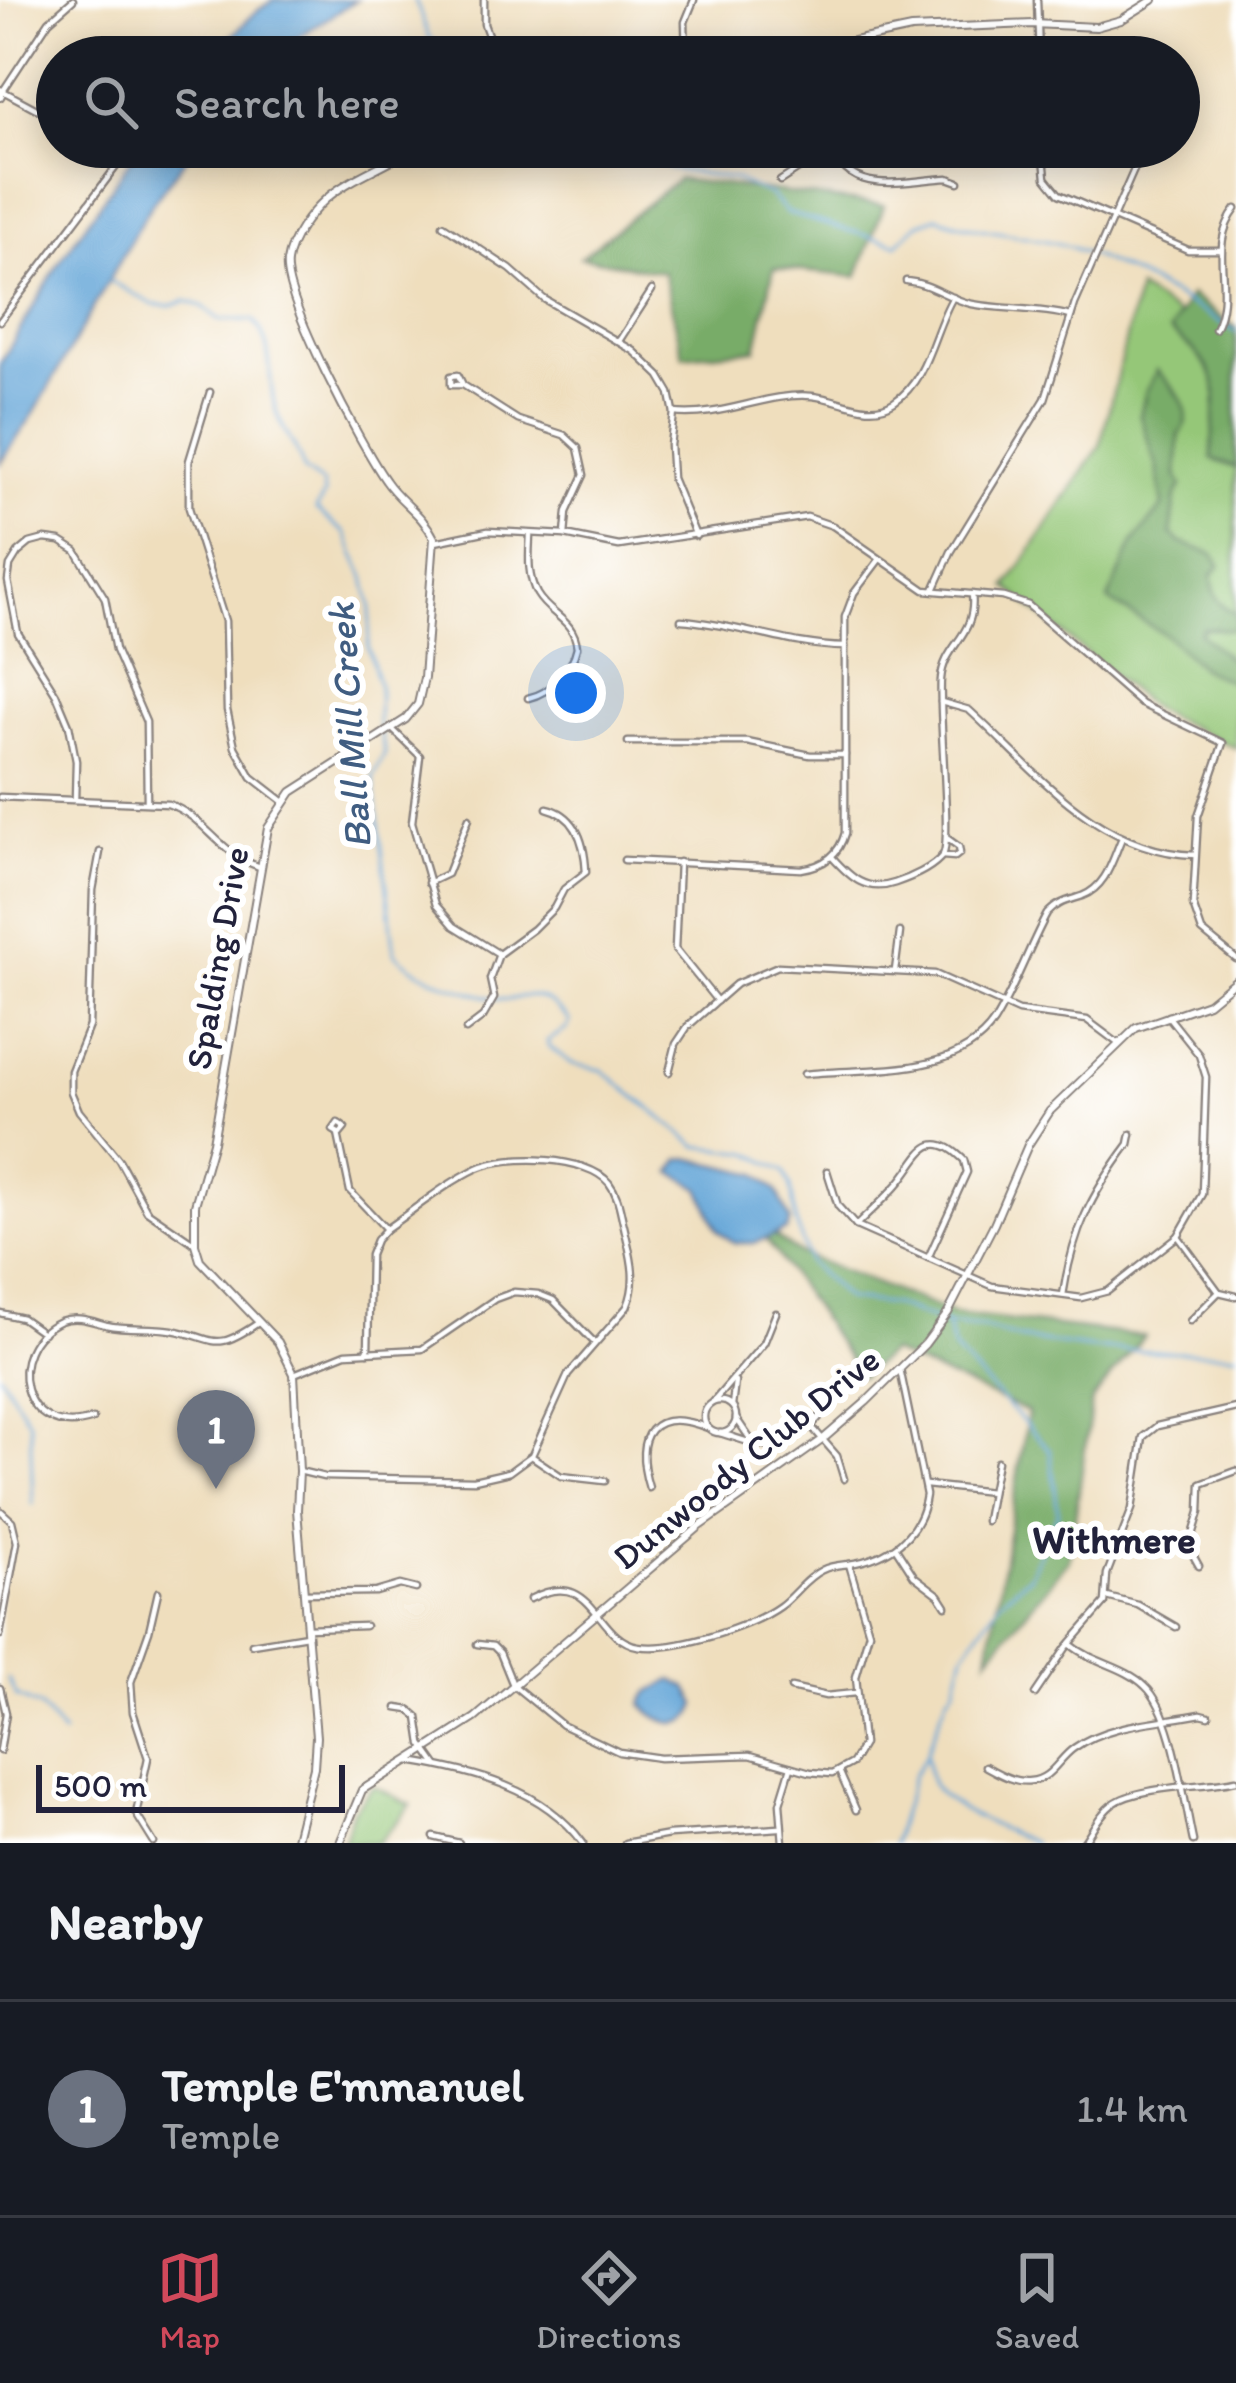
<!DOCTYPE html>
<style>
:root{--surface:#171b24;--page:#242831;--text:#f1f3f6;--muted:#9ea1a6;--line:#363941;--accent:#d1495b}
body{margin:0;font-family:Itim,sans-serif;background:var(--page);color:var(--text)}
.scale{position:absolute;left:36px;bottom:30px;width:309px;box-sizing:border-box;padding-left:12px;border:6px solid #22223b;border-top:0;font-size:33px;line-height:42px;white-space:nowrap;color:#22223b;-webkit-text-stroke:9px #fff;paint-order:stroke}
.you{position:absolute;left:576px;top:693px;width:42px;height:42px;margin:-30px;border:9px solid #fff;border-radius:50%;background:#1a73e8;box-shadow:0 0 0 18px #1a73e833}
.badge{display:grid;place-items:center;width:78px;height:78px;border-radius:50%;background:var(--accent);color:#fff;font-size:39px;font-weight:700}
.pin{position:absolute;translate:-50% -99px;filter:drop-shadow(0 3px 6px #0008)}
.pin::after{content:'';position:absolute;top:63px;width:42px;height:36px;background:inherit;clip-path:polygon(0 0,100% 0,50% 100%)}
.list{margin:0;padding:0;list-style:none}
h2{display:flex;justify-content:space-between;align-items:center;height:156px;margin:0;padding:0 48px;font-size:51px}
h2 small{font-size:39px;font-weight:400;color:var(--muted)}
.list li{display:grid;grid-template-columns:78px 1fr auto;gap:36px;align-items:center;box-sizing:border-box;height:216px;padding:0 48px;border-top:3px solid var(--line)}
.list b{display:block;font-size:45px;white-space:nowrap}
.list p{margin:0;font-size:39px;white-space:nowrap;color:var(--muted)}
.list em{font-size:39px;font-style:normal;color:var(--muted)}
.icon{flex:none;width:66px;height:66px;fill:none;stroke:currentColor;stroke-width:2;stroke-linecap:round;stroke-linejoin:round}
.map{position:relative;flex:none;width:1236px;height:1843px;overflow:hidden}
.search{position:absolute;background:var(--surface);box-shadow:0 6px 30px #0003;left:36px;right:36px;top:36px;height:132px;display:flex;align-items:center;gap:30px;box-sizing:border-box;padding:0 42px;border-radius:66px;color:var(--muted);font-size:45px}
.sheet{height:372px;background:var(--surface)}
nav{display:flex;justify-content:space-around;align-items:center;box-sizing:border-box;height:168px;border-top:3px solid var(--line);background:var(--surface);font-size:33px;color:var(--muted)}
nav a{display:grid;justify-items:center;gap:6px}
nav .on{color:var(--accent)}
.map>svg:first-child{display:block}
.green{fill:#95c778;stroke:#5c745a;stroke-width:3}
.forest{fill:#78ac68;stroke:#4d6752;stroke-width:3}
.water{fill:#64a5d7;stroke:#436489;stroke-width:3}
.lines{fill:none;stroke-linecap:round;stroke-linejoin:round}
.stream{stroke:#64a5d7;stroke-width:3}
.minor-casing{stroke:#88807c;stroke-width:9}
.tertiary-casing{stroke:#88807c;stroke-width:10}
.minor{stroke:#fff;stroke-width:4.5}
.tertiary{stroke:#fff;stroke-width:6}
.labels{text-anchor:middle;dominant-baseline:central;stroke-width:12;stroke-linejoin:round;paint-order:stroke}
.street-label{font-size:36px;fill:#22223b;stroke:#fff}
.water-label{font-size:39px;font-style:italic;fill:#405d81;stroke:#fff}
.neighbourhood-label{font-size:39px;font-weight:bold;fill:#22223b;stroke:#fff}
</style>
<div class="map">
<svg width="1236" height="1843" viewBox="0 0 1236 1843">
<rect width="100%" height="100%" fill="#fff"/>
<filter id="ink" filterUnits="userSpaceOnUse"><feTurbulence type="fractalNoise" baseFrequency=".00833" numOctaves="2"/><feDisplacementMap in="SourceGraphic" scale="24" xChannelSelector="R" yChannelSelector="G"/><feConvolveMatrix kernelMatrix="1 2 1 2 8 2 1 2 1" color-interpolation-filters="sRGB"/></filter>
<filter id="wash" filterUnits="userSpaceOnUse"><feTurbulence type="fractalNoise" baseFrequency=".004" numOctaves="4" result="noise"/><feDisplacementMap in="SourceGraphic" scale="48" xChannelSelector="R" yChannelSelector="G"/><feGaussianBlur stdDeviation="2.7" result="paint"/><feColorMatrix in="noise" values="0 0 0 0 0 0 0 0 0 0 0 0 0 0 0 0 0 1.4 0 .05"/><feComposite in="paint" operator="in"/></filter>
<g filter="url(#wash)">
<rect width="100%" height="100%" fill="#efdebd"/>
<g class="green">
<path d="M1138,289L1236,352V748L1154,710L1007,587L1100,446Z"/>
<path d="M373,1786L411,1805L378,1843H343L353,1810Z"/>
</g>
<g class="forest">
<path d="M678,179L884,205L857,277L774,268L756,349L683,356L663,272L581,257Z"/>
<path d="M1190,295L1236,328V468L1212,459C1211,389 1236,381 1170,331Z"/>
<path d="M1157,370C1173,388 1200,411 1179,435L1177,475L1182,486L1176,496L1171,534L1181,543L1214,554L1220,565L1212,575C1214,597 1217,603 1236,614V630L1203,628L1200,633L1236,665V684L1203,669L1167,636L1108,600L1133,543L1163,506L1157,466L1140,416L1146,391Z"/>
<path d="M754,1221L798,1253L954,1314L1144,1336L1092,1400L1069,1560L988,1658L1028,1412L890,1352L861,1377Z"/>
</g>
<g class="water">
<path d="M274,0H356L267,57H211L257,11Z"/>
<path d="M139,147H194L149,208L35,412L0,463V364L59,263Z"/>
<path d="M688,1158L757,1174L777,1191L790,1220L787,1230L754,1243H734L718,1230L700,1188L672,1172L681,1159Z"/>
<path d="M673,1680L688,1688L697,1704C687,1735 658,1723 642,1704L648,1693Z"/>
</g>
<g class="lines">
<g class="stream">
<path d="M415,0L429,37L455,57"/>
<path d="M630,147L671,169L734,179L770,195L787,213L897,244L918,224L937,217C981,234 1029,233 1073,248C1126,268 1186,301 1236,332"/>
<path d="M110,281L154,305L170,306L186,301L202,306L220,320H253C276,346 266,380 276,411C283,434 299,447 304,471L323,484L324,495L316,510L345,533L365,577L371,606L368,647L379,687L378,723L385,753L373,777L395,953C418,977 468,994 501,999C511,1001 510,999 520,997C543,993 555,1005 570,1021L567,1029L547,1041L549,1047L573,1064L602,1070L697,1146L750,1153L784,1171L791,1187L796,1223L809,1263L847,1299L894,1305L946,1324L983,1328L1020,1339L1095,1349L1236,1354"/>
<path d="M0,1374L30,1423L33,1504"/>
<path d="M8,1679L17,1697L40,1707L63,1734"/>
<path d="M927,1757C928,1765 928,1778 933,1785C948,1809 1007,1831 1033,1843"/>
<path d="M893,1843L913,1776L926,1755L947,1697L955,1687L964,1653L1000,1601L1030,1575L1058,1512L1050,1450L954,1350L947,1326"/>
</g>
</g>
</g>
<g filter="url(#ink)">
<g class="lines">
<g class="minor-casing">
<g id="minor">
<path d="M484,0V24L496,57"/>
<path d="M1037,0L1039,57"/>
<path d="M686,57L685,22L694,0"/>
<path d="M57,120L3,91L49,21L73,0"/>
<path d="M834,147C845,198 909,180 948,178L959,182"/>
<path d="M1043,147L1046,178L1059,194L1188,250H1220"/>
<path d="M780,181L806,164L835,154"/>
<path d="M443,225L510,269L544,299L634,351L660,376L670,393L674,413L670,445L672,478L696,536"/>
<path d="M906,281C931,283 948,299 972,304C1004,310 1036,307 1071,316"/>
<path d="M0,321L119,163L102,147"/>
<path d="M1215,329C1236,289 1206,247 1236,209"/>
<path d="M619,341L652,290"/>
<path d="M463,385L458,375L451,376V385H463L518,420L564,435L578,448L584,475L567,512L565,535"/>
<path d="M210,392L189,461V508L225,621L227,710L235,747L252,777L283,801"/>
<path d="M674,413C725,418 766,392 812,396C840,398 868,419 894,402C929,379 933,330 953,297"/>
<path d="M435,542L488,531L565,535L619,546L807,517L833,526L925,590L1003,597L1028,605L1141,704L1223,743L1198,816L1193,905L1202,931L1236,959"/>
<path d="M934,590L951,552L1045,399L1075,304L1144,147"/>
<path d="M681,620C737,624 789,646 845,647"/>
<path d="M564,676L597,703"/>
<path d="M528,698C551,693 572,670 577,647C574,619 550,616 537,594C527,576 529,555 530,536"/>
<path d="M941,702L969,710C1036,771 1097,852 1195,855"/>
<path d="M391,728L420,756L412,822L436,905L454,926L499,954"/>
<path d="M628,742H747L810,755H845"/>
<path d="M0,797L168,804C206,817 217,853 260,867"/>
<path d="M75,800L76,761L69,725L56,694L18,633L8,581L10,566L18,553L30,543L45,539L60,541L76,551L105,598L115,650L146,722L147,802"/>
<path d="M100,852L93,890L89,1026L71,1071V1092L79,1111L119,1160L147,1211L195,1244"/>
<path d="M942,856L955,857L960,853L959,847L948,839"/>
<path d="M832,857C850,877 866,893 895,883C910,878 933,868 943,855C952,841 938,710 941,679C944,644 977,636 972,594"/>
<path d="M624,860L801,869C824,866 839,855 845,833V617L854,593L879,560"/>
<path d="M679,862L675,949L717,1001"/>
<path d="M428,883L447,874L469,818"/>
<path d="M499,954L533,929L554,908L564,889L586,872C585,844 577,815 547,808"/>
<path d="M895,971L900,932"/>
<path d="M466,1030L483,1017L494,998L490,979L499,954"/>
<path d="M669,1072L676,1044L688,1026L736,984L778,966L935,974L1018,1011L1087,1020L1119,1044"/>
<path d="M804,1074C864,1067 956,1079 994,1022C1015,988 1028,949 1047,914C1058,902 1067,901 1082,896C1106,887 1112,861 1121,840"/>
<path d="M338,1123L345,1128L340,1134L333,1130Z"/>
<path d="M338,1134L350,1191L386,1229"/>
<path d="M827,1171L838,1206L856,1226L992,1286L1081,1298L1108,1291L1178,1236L1202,1194L1206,1077L1199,1055L1168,1016"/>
<path d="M856,1226C870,1212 885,1199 898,1184C920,1160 927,1123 964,1160L967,1172L928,1258"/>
<path d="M1178,1236L1219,1292L1236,1296"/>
<path d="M1063,1295C1073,1231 1090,1196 1129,1144L1131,1134"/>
<path d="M0,1313L22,1318L43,1333"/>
<path d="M1190,1321L1219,1292"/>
<path d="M294,1374L346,1353L422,1349L495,1299L514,1292L538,1294L553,1300L593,1341"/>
<circle cx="720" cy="1417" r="16"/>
<path d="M714,1401L764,1343L776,1313"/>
<path d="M732,1406L735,1382"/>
<path d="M736,1418L753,1443"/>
<path d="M93,1419C20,1443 0,1348 60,1321C76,1315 91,1321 106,1325C128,1330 150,1326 172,1330C217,1338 213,1354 258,1323"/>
<path d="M811,1426L846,1389"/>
<path d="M720,1433C766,1447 768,1454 811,1426L837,1456L844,1479"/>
<path d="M533,1457L561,1476L605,1481"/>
<path d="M299,1471L324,1477L474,1480L509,1472L532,1455L568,1375L627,1307C639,1279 630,1254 624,1226C620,1211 619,1196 609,1183C587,1156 509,1154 478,1168C446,1183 415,1209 386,1229L376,1240L370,1255L368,1352"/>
<path d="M926,1485L991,1492"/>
<path d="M649,1488C633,1435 651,1406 708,1428"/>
<path d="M0,1510L12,1521L17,1542L0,1635"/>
<path d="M986,1521L997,1461"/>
<path d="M896,1548L914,1576L939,1595L946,1606"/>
<path d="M1199,1566L1189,1548L1200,1512L1201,1484L1236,1471"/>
<path d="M304,1593L376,1592L400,1585L416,1589"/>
<path d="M1107,1597L1138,1605L1176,1627"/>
<path d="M530,1599C595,1565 594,1639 638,1646C674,1652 751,1627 780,1606C795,1595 805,1578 822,1570C831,1565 840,1565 849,1564C889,1558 920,1536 926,1495L900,1369"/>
<path d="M307,1628L365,1626"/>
<path d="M252,1644L307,1635"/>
<path d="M477,1644L493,1646L500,1653L513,1685L562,1725L619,1752L660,1758L750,1755L810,1772L832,1774L852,1763L863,1744L856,1677L869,1632L849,1564"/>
<path d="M1070,1644C1092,1663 1125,1666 1145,1686C1174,1712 1184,1802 1193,1841"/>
<path d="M0,1688L6,1713L0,1751"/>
<path d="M791,1688L826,1696L856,1693"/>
<path d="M1035,1694L1066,1648L1105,1603L1107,1574L1132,1509L1143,1437L1157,1426L1236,1408"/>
<path d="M397,1708L410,1710L418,1717L422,1744L437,1765"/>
<path d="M409,1761C472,1771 543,1788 583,1843"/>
<path d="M985,1766C998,1773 1014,1783 1030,1781C1051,1780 1058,1759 1074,1748C1108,1723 1161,1722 1201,1714L1209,1716"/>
<path d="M839,1771L856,1810"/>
<path d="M434,1837L459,1843"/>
<path d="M154,1843L136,1814L148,1758L133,1712L131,1682L149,1631L158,1592"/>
<path d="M625,1843L669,1835L779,1828"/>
<path d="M783,1843L780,1803L791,1767"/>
<path d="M1083,1843C1092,1831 1100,1813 1113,1804C1137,1786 1205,1787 1236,1780"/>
</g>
</g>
<g class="tertiary-casing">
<g id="tertiary">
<path d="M796,57L811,50L911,29L1033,24L1096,27L1121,20L1153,0"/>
<path d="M0,90L3,91L0,97"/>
<path d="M295,1843L314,1767L316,1737L297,1510L299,1471L294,1374L278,1342L200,1260L195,1244V1205L213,1142L268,828L292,792L406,719L418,704L424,678L434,538C423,514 400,502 386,481C362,447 282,298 287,262C290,240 309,214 326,199C351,177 386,166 414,147"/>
<path d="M340,1843L362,1790L475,1718L699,1527L822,1440L866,1402L925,1344L948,1313L994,1224L1028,1145L1050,1111L1136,1028L1208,1003L1236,980"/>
</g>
</g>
<use href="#minor" class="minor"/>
<use href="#tertiary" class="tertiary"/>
</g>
</g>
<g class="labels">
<g class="street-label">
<text transform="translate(217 958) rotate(-80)">Spalding Drive</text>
<text transform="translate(746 1458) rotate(-39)">Dunwoody Club Drive</text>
</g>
<g class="water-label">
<text transform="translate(349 726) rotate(-94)">Ball Mill Creek</text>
</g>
<g class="neighbourhood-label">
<text x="1114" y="1539">Withmere</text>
</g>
</g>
</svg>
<div class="scale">500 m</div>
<div class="you"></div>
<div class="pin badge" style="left:216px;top:1489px;background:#6b7280">1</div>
<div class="search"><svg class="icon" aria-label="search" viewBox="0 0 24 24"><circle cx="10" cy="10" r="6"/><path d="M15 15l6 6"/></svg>Search here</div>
</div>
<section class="sheet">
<h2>Nearby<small></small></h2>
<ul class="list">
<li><span class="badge" style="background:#6b7280">1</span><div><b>Temple E'mmanuel</b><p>Temple</p></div><em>1.4 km</em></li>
</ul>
</section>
<nav>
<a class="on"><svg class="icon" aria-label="map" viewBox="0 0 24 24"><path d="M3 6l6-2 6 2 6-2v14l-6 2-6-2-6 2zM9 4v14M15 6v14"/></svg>Map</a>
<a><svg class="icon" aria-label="directions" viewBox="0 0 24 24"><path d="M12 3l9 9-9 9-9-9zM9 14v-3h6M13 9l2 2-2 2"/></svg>Directions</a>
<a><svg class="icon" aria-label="saved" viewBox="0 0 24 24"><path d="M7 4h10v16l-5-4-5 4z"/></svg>Saved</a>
</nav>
